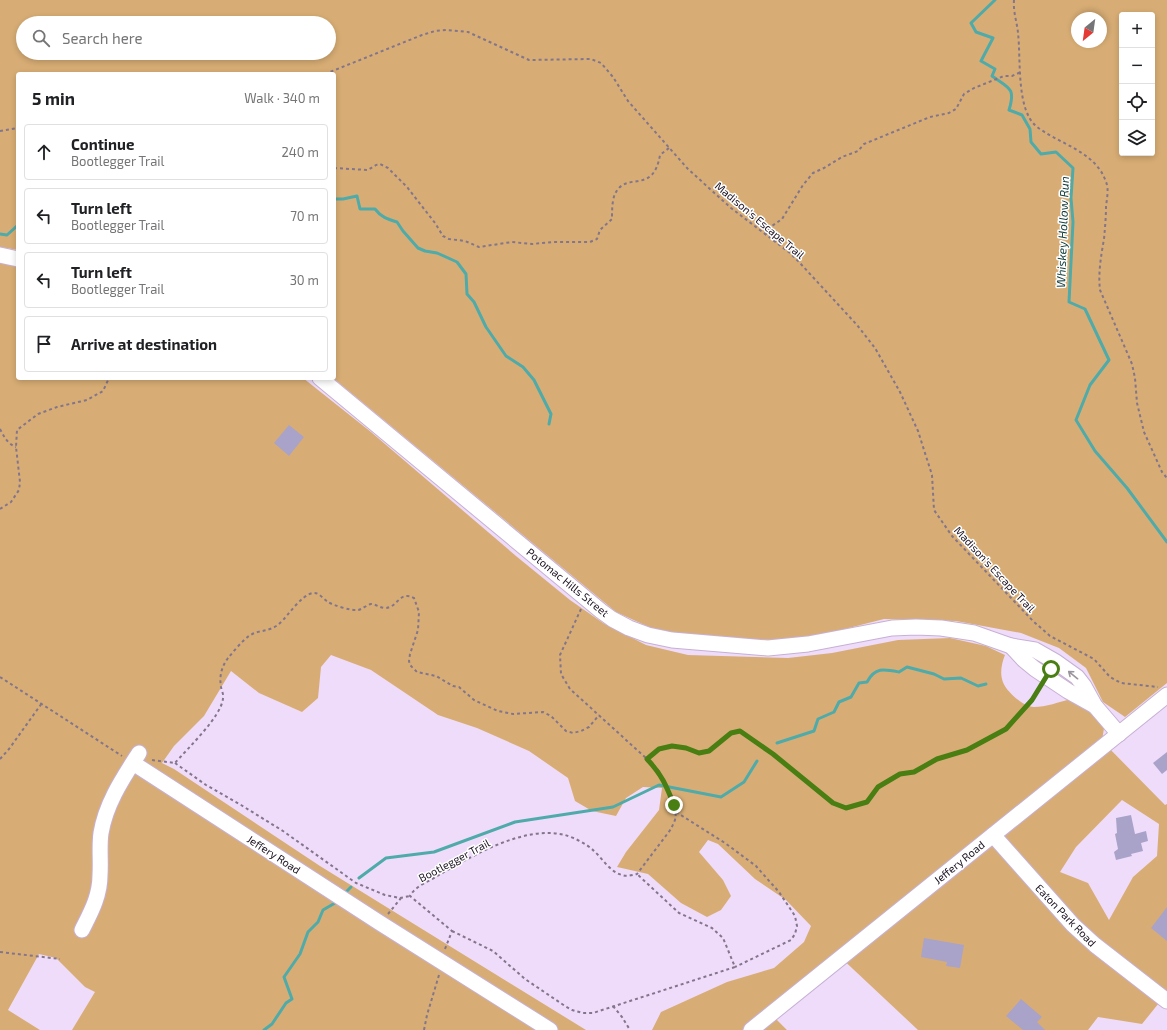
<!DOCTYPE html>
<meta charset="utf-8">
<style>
:root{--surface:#fff;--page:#f2f2f2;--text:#202124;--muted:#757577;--line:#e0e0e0}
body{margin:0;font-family:"Exo 2",sans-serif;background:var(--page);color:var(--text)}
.controls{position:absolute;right:12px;top:12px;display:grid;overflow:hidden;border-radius:4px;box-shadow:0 2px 6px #0003}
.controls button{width:36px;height:36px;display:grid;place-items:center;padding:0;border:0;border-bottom:1px solid var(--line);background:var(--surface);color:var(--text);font:20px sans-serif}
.compass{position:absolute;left:1071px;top:12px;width:36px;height:36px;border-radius:50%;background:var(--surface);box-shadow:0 2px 6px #0003;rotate:209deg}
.stop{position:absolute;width:12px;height:12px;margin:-9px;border:3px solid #487e12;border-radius:50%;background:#fff}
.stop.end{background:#487e12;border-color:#fff;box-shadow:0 1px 4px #0008}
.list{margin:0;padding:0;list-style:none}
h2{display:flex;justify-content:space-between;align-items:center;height:52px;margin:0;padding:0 16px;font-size:17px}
h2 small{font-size:13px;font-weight:400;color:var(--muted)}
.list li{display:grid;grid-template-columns:26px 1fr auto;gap:12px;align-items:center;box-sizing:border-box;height:56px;margin:0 8px 8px;padding:0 8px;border:1px solid var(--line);border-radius:4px}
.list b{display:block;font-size:15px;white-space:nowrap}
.list p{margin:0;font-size:13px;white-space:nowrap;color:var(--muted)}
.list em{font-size:13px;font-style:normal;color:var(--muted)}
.icon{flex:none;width:22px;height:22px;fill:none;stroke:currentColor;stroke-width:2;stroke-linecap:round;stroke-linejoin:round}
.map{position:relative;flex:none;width:1167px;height:1030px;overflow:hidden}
.search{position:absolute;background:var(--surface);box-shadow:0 2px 6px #0003;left:16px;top:16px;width:320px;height:44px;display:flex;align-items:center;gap:10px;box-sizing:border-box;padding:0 14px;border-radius:22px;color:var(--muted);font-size:15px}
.panel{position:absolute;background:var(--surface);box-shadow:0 2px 6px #0003;left:16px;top:72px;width:320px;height:308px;border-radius:4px}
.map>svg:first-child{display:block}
.forest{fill:#d8ad75;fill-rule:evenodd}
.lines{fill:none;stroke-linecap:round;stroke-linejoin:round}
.stream{stroke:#4eaba9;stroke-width:3}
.building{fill:#a9a2c9}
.minor-casing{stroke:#c7b0d4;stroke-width:17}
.path{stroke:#83758b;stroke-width:2;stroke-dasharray:3 3;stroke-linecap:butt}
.minor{stroke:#fff;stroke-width:15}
.oneway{stroke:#99959b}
.route{stroke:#487e12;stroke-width:5}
.labels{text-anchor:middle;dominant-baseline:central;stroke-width:3;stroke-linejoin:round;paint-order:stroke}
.street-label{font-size:11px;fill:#1c1321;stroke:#fff}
.water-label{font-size:12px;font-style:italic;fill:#0c3938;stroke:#fff}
</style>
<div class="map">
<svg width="1167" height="1030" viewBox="0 0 1167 1030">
<rect width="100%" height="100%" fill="#efdcfa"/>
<g class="forest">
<path d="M0,0H1167V683L1125,717L1103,702L1086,668L1059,648L1021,633L956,621L884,619L798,641L708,637L660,632L616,612L333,378H334V74H18V250L0,247ZM1122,15H1152V153H1122ZM1077,18H1101V42H1077ZM23,23H329V53H23Z"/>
<path d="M0,262L18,267V378H303L371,432L516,556L570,600L603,623L646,645L688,655L788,658L832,653L898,640L950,638L986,646L1005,655C1002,662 1000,672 1002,679C1004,690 1023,707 1034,707C1046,707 1059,702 1071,699L1089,710L1104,728L1102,741L1165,805L1167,804V993L1142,1024L1098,1017L1088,1030H918L837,954L767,1010L787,1030H652L661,1012L727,982L774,968L804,942L811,926L786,900L755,879L718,844L708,840L699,852L723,880L731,896L721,910L707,917L681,903L648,874L617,867L626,852L659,810L662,788L643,787L626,798L616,816L592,811L575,801L568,778L529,751L477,728L438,715L371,670L331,655L321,667L318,698L302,712L259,693L231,671L204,716L174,746L162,763L174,769L320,866L586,1030H72L95,992L85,987L56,958L39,954L8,1010L40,1030H0ZM1122,800L1159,824L1157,856L1133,877L1109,920L1088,883L1060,872L1076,847Z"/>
</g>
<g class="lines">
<g class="stream">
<path d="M995,0L971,23L976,32L993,38L981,61L995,69L992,76C1009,88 1016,88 1009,110L1022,115L1030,129L1031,142L1041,154L1056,152L1073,168L1071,198L1073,222L1069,302L1085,309L1109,360L1090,385L1076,420L1095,451L1127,488L1167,542"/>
<path d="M334,199H343L357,196L360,209H375C381,217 387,219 397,222L403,231L418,248L425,251L437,253L457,262L466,274L467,294L474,302L486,327L506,356L523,367L534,380L551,414L549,424"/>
<path d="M0,234L7,235L18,225"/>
<path d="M777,743L814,731L818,719L834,712L839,702L851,697L859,683L867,682C875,667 884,669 899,672L907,667L934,674L944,679L961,678L978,686L986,684"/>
<path d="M359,878L386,858L434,852L515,822L613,807L659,785L721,797L744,782L757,761"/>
<path d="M345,893L351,887"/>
<path d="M264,1030L272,1024L286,1003L292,999L284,977L300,954L308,932L318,922L323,910L335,903"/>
</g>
</g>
<g class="building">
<path d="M289,425L304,437L289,456L274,443Z"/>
<path d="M1167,752V770L1162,774L1153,763Z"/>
<path d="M1131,815L1135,834L1146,831L1148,841L1141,843L1143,851L1131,854L1132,856L1116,860L1114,852L1118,849L1115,834L1117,833L1116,818Z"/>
<path d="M1167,907V941L1151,928Z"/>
<path d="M924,938L964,945L960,968L946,966L947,962L921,957Z"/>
<path d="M1021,999L1042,1017L1037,1022L1045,1030H1023L1006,1016Z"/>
</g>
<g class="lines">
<g class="minor-casing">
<g id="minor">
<path d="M0,255L18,259"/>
<path d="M320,378L601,611L612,619L629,628L648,635L672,640L768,648L808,644L892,628L916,627L941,628L974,633L1011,646L1035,650L1056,662L1077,677L1084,686L1095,706L1119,734"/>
<path d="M1011,646L1024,660L1035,669L1068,691L1095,706"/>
<path d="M133,763L380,923L550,1030"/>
<path d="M993,835L1073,925L1095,945L1167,1001"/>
<path d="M82,930C91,912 100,896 100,875C101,861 99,847 101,833C106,803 123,778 139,753"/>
<path d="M751,1030L1167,695"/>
</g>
</g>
<g class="path">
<path d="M1014,0C1013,12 1017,22 1018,33C1021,58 1016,109 1036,126C1058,144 1096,151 1106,182C1109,188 1107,199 1106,206C1106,217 1105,228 1104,239C1101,256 1098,273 1100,290L1132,364L1135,378L1137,403L1144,432L1162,472L1167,478"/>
<path d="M325,74L422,35L435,31L447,30L468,32L529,60L591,59L601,63L613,77L628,101L688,169L731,208L790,253L799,262L857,325L875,348L900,392L918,431L932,475L934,510L952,536L1033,621L1050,636L1094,659L1110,677L1121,683L1158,687"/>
<path d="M0,131L18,128"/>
<path d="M334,168L368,170L376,165L380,164L388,168L407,187L435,223L443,236L449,239L465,241L479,247L512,242L532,244L554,242H590L597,239L600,230L612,219C612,212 612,200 615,194C626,170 653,196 660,155L669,148"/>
<path d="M765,235L772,226L782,219L803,185L813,173L824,168L842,157L858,151L864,144L930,117L949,113L956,109L964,94L974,88L1004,76H1012L1021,72"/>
<path d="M0,429C4,437 8,444 16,447"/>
<path d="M0,509L11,502L19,490L20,482L16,447L17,430L38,414L57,407L87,400L103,391L109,378"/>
<path d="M581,609L560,655L561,674L570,689L647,759"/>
<path d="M0,677L122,756"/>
<path d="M0,759L9,749L42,703"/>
<path d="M152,760L175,763C187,749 222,716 223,698C224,694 221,690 221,686C219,676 222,666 228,658C234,651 242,641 249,636C259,629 269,633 280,623C288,616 301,595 313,593C319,592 323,599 328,602C332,605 352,611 357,610C362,610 366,605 371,604C376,604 380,608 385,608C398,608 399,590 414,598L419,612L418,630L410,654L409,661L410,665L417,672L436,676L453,686L459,687L474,700L498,711L513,714L543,712L551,716L566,731L573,733L581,731L589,727L599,715"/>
<path d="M175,763L206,785L241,805L283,831L356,883L385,895L400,898L410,896"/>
<path d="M676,812L725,843L756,866L779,892L795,916L797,926L795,934L791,940L735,967"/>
<path d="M388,914L401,898"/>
<path d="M452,931L493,951L525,979L565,1006L572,1010L583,1013H593L735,967L723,938L712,928L679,913L637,874"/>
<path d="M445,949L452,931L410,896C415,886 430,881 439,875C474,855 524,825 565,835C575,838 587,844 594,851C603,859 610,872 622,875C626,877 632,875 637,874L671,829L675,820L676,812L675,805L665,784L658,770L647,759L659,749L672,746L686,749L699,753L709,751L731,733L740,731L773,754L833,803L846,807L855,806L867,802L878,787L900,774L914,772L937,759L967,750L1006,729L1032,700L1040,687"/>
<path d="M0,952L60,959"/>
<path d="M613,1006L622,1017L630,1030"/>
<path d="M424,1030L427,1015L439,975"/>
</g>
<use href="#minor" class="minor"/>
</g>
<defs><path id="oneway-shaft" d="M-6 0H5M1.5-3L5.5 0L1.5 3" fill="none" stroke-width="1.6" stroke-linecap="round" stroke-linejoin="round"/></defs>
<use class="oneway" href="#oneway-shaft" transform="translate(1073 675) rotate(-141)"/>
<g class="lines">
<path class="route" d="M674,805C666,785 662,775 647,759L659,749L672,746L686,748L699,753L709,751L731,733L740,731L773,754L833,803L846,808L867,802L878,787L900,774L914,772L937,759L967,750L1006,729L1032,700L1051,669"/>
</g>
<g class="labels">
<g class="street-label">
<text transform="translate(760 220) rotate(40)">Madison's Escape Trail</text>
<text transform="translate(995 569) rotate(47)">Madison's Escape Trail</text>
<text transform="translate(568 582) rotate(39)">Potomac Hills Street</text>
<text transform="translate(274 854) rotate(33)">Jeffery Road</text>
<text transform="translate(454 860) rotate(-28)">Bootlegger Trail</text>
<text transform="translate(959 862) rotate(-39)">Jeffery Road</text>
<text transform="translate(1066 915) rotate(46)">Eaton Park Road</text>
</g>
<g class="water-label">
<text transform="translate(1062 232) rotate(-88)">Whiskey Hollow Run</text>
</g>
</g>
</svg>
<div class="controls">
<button>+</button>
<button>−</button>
<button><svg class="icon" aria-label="locate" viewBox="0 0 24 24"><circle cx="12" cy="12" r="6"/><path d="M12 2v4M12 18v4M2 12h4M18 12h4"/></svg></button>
<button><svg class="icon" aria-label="layers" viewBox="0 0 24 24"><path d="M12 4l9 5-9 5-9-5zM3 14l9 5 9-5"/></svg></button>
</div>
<svg class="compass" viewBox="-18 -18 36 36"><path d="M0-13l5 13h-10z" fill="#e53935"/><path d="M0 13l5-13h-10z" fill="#757577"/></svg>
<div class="stop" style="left:1051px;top:669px"></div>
<div class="stop end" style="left:674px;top:805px"></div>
<div class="search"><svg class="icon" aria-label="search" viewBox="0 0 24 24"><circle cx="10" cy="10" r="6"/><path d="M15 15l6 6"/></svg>Search here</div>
<section class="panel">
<h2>5 min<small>Walk · 340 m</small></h2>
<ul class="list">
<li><svg class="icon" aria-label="ahead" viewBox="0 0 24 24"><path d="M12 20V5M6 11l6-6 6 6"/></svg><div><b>Continue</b><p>Bootlegger Trail</p></div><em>240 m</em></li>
<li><svg class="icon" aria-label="left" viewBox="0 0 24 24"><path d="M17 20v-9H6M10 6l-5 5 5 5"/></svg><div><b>Turn left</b><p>Bootlegger Trail</p></div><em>70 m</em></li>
<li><svg class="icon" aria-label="left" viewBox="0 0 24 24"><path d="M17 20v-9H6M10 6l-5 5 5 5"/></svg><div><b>Turn left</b><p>Bootlegger Trail</p></div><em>30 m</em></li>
<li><svg class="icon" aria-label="arrive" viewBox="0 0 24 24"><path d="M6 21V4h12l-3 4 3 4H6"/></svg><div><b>Arrive at destination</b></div></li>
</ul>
</section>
</div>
